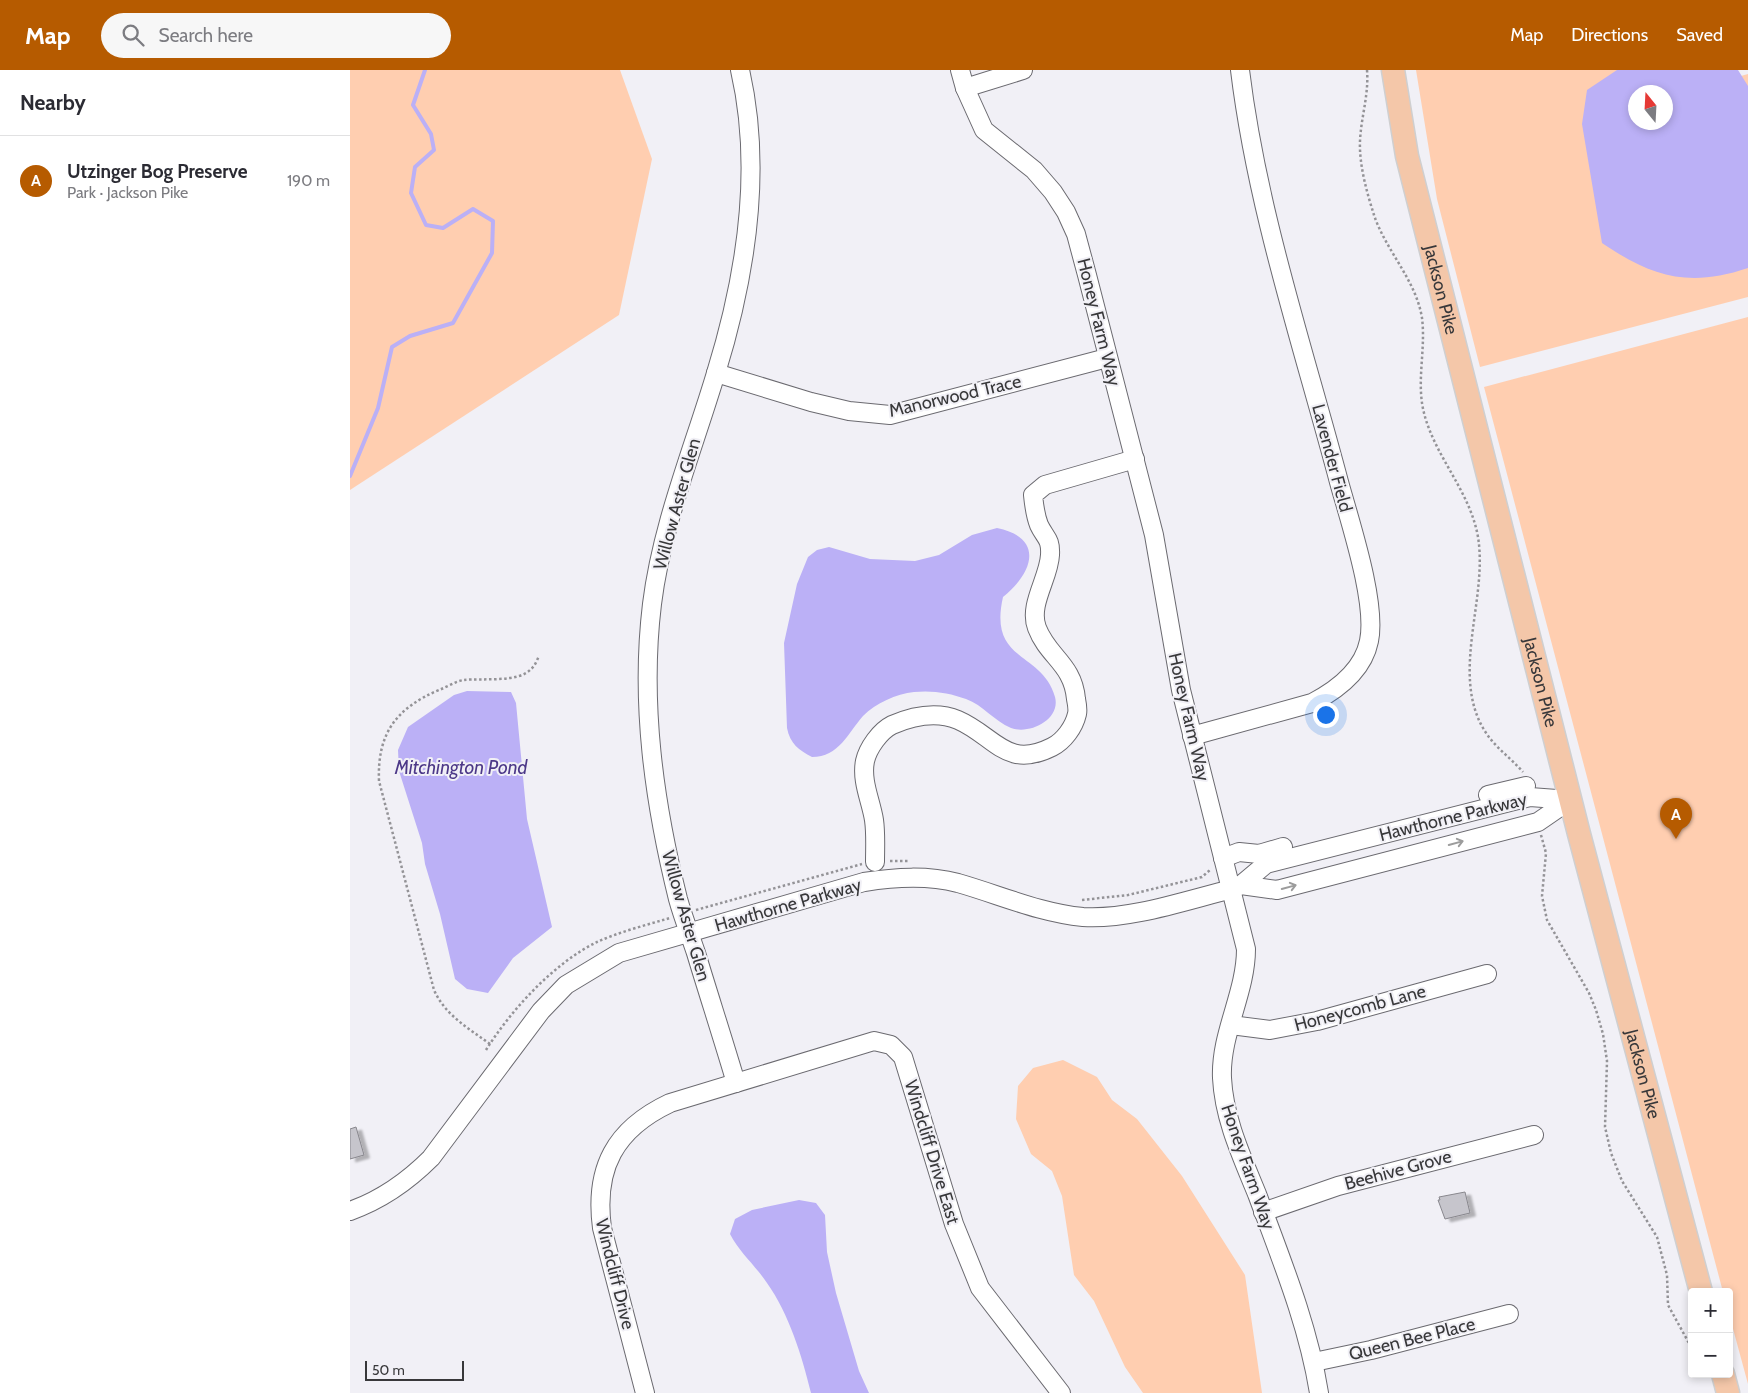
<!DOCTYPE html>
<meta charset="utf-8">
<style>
:root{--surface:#fff;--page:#f7f7f7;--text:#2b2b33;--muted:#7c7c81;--line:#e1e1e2;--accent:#b65b00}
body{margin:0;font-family:Cabin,sans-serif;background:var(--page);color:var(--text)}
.controls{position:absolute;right:15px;bottom:15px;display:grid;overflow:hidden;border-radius:5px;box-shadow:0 2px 8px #0003}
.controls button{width:45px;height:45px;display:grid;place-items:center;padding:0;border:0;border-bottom:1px solid var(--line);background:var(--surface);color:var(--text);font:25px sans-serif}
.compass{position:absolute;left:1278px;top:15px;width:45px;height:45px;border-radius:50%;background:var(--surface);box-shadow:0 2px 8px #0003;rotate:342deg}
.scale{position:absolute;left:15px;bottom:12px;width:99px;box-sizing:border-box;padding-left:5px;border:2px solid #38383a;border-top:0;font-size:14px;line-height:18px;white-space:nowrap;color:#38383a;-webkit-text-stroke:4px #f1f0f6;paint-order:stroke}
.you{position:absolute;left:975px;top:644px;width:18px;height:18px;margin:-12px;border:4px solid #fff;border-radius:50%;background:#1a73e8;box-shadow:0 0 0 8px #1a73e833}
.badge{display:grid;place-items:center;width:32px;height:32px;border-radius:50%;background:var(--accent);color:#fff;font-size:16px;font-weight:700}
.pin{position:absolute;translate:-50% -41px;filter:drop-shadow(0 1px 2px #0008)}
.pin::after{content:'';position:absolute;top:26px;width:18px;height:15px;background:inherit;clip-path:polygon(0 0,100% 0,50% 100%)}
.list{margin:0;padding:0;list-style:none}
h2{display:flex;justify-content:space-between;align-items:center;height:65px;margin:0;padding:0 20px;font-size:21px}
h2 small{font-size:16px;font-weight:400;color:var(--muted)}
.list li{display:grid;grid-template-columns:32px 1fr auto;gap:15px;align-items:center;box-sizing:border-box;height:90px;padding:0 20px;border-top:1px solid var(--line)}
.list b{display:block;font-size:19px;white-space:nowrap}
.list p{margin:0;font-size:16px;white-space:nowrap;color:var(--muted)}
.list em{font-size:16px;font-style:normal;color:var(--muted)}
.icon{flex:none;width:28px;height:28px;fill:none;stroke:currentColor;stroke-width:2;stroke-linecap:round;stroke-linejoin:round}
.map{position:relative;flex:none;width:1398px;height:1323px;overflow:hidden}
header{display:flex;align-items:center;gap:30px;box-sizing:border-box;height:70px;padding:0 25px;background:var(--accent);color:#fff}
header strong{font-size:24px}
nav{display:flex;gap:28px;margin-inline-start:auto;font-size:18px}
.search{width:350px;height:45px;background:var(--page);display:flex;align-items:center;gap:12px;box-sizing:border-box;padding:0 18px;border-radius:28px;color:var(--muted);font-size:19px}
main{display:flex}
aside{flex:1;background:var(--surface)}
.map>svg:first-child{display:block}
.green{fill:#ffceb0;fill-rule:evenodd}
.water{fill:#bbb0f6;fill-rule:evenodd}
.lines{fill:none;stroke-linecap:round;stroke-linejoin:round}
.stream{stroke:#bbb0f6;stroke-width:4}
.building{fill:#c6c5cc;stroke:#88878d;filter:url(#shadow)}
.minor-casing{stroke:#6b6a70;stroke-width:20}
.major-casing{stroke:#cfcfd0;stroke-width:25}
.path{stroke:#949397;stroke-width:2.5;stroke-dasharray:2.5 2.5;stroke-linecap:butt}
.minor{stroke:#fff;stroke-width:18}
.major{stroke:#f4c7a9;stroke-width:22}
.oneway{stroke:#9c9c9c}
.labels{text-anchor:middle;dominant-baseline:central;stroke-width:4;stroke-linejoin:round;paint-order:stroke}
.street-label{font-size:18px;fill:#38383a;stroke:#f1f0f6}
.water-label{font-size:19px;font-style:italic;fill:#4c3888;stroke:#f1f0f6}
</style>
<header>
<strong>Map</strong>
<div class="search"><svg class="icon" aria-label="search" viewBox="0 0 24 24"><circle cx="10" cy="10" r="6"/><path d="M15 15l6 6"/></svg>Search here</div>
<nav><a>Map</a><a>Directions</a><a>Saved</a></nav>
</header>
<main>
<aside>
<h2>Nearby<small></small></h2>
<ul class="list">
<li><span class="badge">A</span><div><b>Utzinger Bog Preserve</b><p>Park · Jackson Pike</p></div><em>190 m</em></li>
</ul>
</aside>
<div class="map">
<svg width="1398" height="1323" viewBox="0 0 1398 1323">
<defs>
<filter id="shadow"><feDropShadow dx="5.5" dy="3" stdDeviation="1" flood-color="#0004"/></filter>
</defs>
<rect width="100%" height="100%" fill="#f1f0f6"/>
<g class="green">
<path d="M0,0H270L302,89L269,245L0,420Z"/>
<path d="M1066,0H1356L1359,15L1398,4V227L1130,297L1087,129ZM1286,22H1316V52H1286Z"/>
<path d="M1398,247V1314L1379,1244V1222H1373L1134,317Z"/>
<path d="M713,990L747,1007L762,1030L787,1049L832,1106L895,1205L912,1323H793L775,1297L744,1231L724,1205L712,1126L702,1101L681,1084L666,1049L668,1016L683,998Z"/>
</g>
<g class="water">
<path d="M1267,0H1388L1398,16V198C1339,218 1302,207 1252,173L1232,54L1237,20ZM1316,22V52H1286V22Z"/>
<path d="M647,458C695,468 683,503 653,527C638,593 692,581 705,627C711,650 679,665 661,658C644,651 633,635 616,629C600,623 582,620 564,622C546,624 526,633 513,646C498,663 489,687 462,687C449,680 440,674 437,658L434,573L447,514L458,487L467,480L479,477L520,489L565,491L589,485L622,465Z"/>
<path d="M117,621L161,622L166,633L177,749L202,857L163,888L138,923L117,919L105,909L90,844L75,794L72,773L49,701L48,680L58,657L104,625Z"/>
<path d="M449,1130L466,1133L475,1145L477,1182L486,1223L509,1301L519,1323H461C452,1286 439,1244 417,1213C405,1195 390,1183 380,1164L385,1149L402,1140Z"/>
</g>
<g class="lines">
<path class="stream" d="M0,406L28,338L42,277L60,266L103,253L142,183L143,151L123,139L93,158L76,155L61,123L65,97L84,80L81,64L63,35L75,0"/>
</g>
<g class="building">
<path d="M6,1057L14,1085L0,1089V1059Z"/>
<path d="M1115,1122L1120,1143L1095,1149L1088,1130H1090L1089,1127Z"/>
</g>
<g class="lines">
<g class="minor-casing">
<g id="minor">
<path d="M610,0L615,18L634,60L684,100L703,122L716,142L726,164L737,205L804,465L831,620L896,879C896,923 870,964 872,1008C874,1049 892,1087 907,1124C931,1189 958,1254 969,1323"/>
<path d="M615,18L673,0"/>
<path d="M366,303L461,332L499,341L540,345L757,288"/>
<path d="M842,666L962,633C987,620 1013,601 1019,571C1027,533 1000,452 989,412C953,276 907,140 890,0"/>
<path d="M1138,725L1176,716"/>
<path d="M873,788L889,782L909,784L933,777"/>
<path d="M525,792C525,778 526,764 524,750C521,731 511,711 515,691C518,678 530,661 542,655C563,646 586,641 608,650C645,666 656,700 702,677C714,671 724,657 727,644C728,640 727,634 726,629C723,594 698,587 687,558C678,535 699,508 700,485C701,468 695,468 689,455C685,445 684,435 683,425L695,415L785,389"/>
<path d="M891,815L927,820L1188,752L1220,730"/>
<path d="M881,955L920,960L967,951L1137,904"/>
<path d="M386,1013C373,969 359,926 346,883C340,865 333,847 328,829C304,732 290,633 302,534C312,454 343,380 366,303C396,206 413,100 390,0"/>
<path d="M0,1141C31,1130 58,1111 81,1088L191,941L216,915L269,883L514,812C546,807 577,805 608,813C650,825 690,843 733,847C780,850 837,830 882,819L891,815L916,794L1180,727L1220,730"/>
<path d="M913,1142L988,1116L1184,1065"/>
<path d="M964,1292L1021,1280L1159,1244"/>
<path d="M295,1323L252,1158C244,1098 265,1059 320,1033L524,971L541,975L553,987L604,1154L630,1218L711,1323"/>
</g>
</g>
<g class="major-casing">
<g id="major">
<path id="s1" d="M1043,0L1057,86L1229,764L1351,1222"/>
<path d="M1373,1304L1378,1323"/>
</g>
</g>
<g class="path">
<path d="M1017,0C1019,25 1011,47 1010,71C1009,95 1017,123 1024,145C1036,181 1066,210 1072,248C1076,280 1066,312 1074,343C1085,387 1120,421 1128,467C1138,528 1101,602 1133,658C1143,676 1160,687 1173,702"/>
<path d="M1191,765L1196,783L1192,826L1197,850L1239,923L1246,940L1253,964L1257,991L1255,1057L1261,1083L1272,1111L1307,1167L1317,1205L1318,1235L1340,1275"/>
<path d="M540,791H559"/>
<path d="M732,830L778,825L852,807L860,800"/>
<path d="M346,840L512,794"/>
<path d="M140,974C118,958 95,945 84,920L29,711C27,664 46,638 89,620C97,617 106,611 114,610C131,608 169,613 181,599C185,596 187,590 189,586"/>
<path d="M136,980C161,940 204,893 247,872C269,862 296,855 320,848"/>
</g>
<use href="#minor" class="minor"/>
<use href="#major" class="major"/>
</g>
<defs><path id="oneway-shaft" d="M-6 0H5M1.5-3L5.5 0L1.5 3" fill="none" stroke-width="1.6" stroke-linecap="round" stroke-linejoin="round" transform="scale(1.25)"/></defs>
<g class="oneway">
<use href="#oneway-shaft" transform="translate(1106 773) rotate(-15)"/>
<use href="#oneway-shaft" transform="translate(939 817) rotate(-15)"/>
</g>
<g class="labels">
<g class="street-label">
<text stroke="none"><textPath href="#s1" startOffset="225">Jackson Pike</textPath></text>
<text transform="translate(749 252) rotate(76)">Honey Farm Way</text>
<text transform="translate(605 326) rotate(-13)">Manorwood Trace</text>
<text transform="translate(982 388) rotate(75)">Lavender Field</text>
<text transform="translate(327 434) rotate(-75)">Willow Aster Glen</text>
<text stroke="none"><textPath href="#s1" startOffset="630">Jackson Pike</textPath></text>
<text transform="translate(839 647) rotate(77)">Honey Farm Way</text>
<text transform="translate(1103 747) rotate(-14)">Hawthorne Parkway</text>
<text transform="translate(438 835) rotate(-16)">Hawthorne Parkway</text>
<text transform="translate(336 846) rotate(74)">Willow Aster Glen</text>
<text transform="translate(1010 938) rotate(-15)">Honeycomb Lane</text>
<text stroke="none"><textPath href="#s1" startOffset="1035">Jackson Pike</textPath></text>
<text transform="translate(582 1082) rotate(73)">Windcliff Drive East</text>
<text transform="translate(898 1097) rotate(71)">Honey Farm Way</text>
<text transform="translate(1048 1100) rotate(-15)">Beehive Grove</text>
<text transform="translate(265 1204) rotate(76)">Windcliff Drive</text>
<text transform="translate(1062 1269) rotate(-14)">Queen Bee Place</text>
</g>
<g class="water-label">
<text x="111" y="697">Mitchington Pond</text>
</g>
</g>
</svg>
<div class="controls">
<button>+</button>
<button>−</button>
</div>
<svg class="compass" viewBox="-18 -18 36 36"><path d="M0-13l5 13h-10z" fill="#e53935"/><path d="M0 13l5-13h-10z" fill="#7c7c81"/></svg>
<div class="scale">50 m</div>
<div class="you"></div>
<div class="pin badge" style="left:1326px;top:769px">A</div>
</div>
</main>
